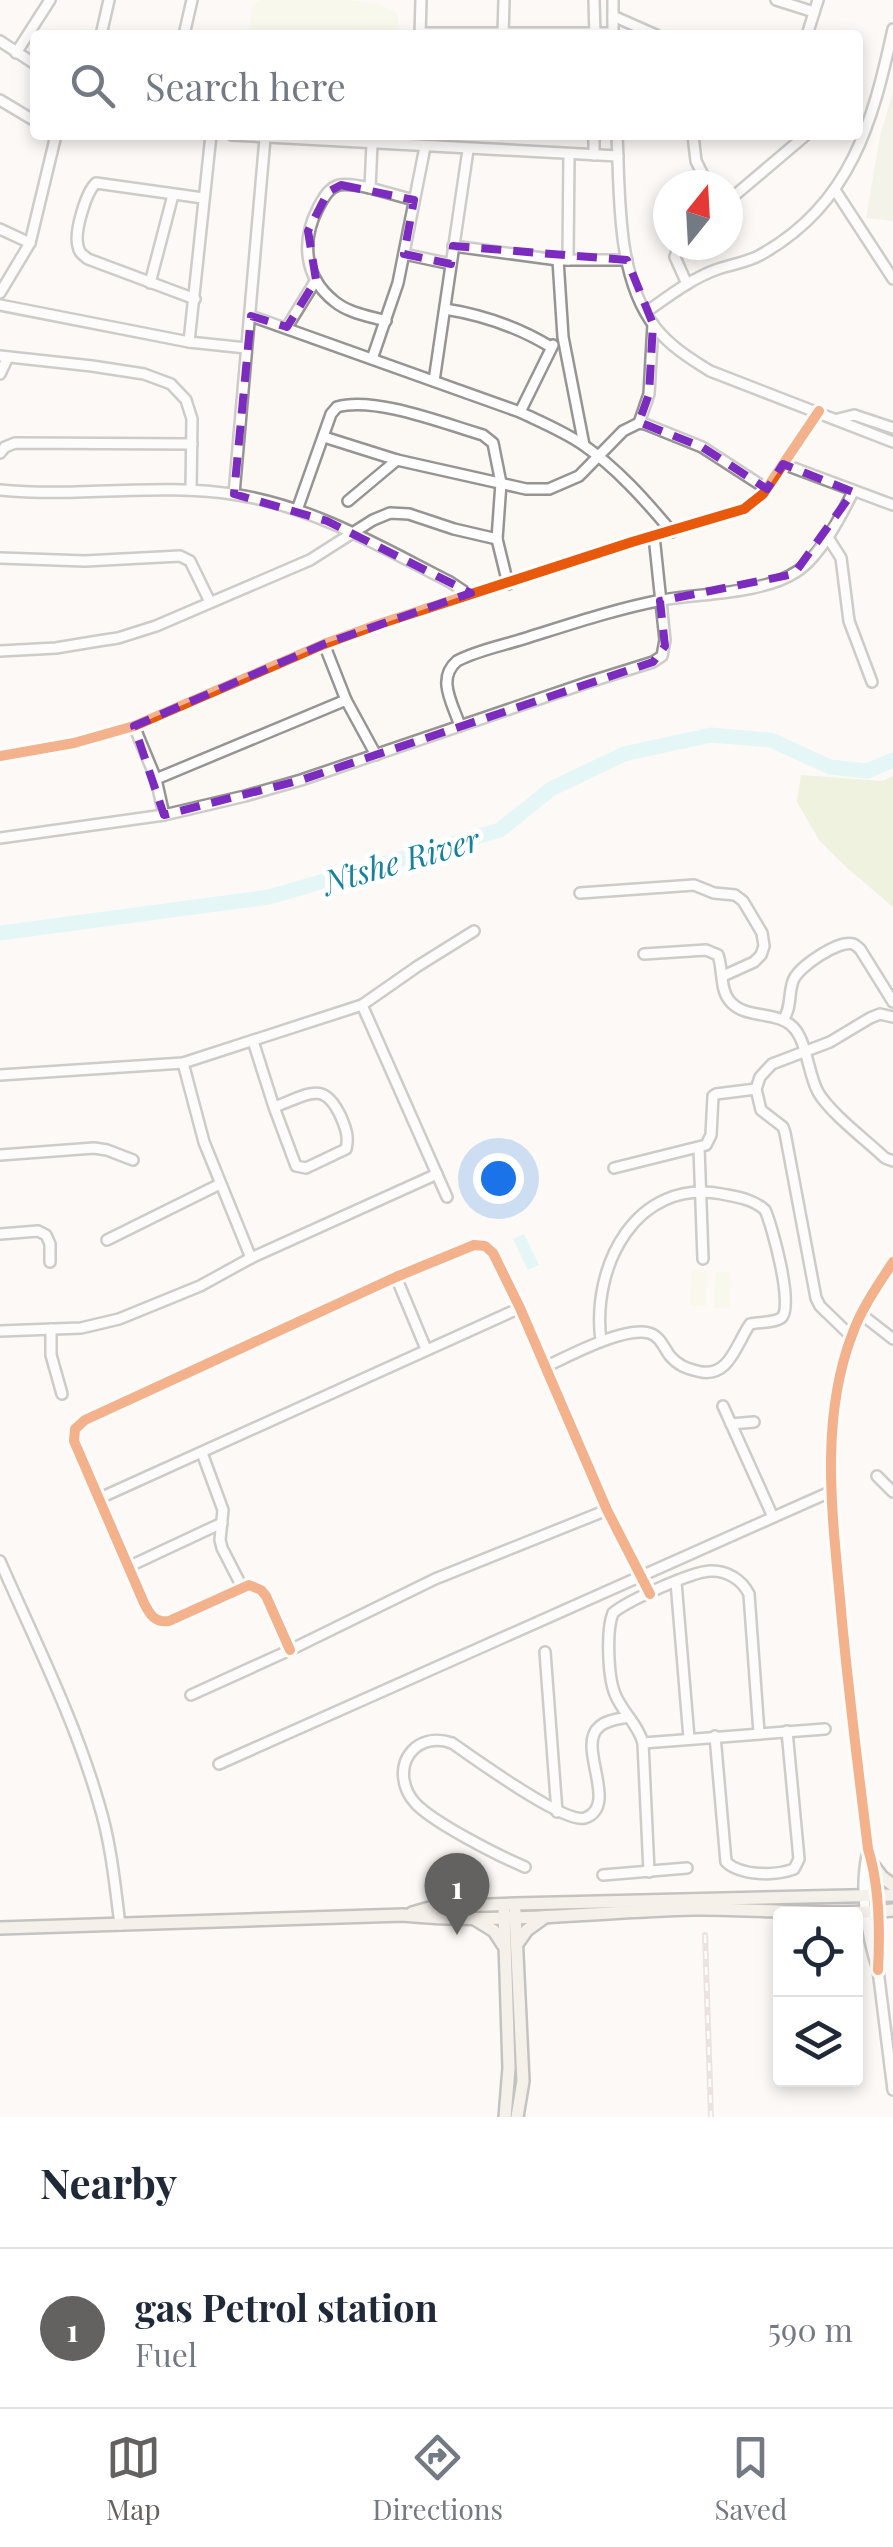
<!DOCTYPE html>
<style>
:root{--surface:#fff;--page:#f6f6f7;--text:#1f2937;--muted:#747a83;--line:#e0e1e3;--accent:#636260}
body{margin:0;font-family:"Playfair Display",serif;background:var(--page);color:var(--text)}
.controls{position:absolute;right:30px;bottom:30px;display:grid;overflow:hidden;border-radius:10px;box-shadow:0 5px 15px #0003}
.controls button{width:90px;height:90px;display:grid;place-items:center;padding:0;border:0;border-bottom:2px solid var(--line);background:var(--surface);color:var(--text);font:50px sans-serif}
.compass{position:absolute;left:653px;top:170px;width:90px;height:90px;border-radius:50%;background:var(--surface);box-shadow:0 5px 15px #0003;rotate:18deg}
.you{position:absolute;left:498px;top:1178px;width:35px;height:35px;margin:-25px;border:8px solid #fff;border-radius:50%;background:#1a73e8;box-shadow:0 0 0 15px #1a73e833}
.badge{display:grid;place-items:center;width:65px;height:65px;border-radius:50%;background:var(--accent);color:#fff;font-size:32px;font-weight:700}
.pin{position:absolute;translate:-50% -82px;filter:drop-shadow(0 2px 5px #0008)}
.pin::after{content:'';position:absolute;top:52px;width:35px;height:30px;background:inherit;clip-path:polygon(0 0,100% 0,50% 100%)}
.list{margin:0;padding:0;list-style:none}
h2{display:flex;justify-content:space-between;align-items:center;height:130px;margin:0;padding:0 40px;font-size:42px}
h2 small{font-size:32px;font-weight:400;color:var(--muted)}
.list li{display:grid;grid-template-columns:65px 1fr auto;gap:30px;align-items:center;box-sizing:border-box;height:160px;padding:0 40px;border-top:2px solid var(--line)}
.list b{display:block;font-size:38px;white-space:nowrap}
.list p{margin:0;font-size:32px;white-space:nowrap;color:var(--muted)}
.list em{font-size:32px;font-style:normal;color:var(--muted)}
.icon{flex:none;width:55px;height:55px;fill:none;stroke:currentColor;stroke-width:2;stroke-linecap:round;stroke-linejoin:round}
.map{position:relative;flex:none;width:893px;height:2117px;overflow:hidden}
.search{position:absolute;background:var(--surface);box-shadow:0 5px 15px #0003;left:30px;right:30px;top:30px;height:110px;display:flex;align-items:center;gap:25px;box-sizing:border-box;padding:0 35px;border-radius:10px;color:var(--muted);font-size:38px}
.sheet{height:290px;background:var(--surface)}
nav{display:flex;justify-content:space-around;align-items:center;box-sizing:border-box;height:140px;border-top:2px solid var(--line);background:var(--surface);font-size:28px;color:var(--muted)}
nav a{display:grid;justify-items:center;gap:5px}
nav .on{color:var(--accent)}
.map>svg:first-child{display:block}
.forest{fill:#dee9c3}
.cemetery{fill:#ececd9}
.pitch{fill:#f4f5df}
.water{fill:#cbf1f6}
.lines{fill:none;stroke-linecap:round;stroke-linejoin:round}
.river{stroke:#cbf1f6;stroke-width:15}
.minor-casing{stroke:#969593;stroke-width:14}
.major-casing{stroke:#848280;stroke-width:16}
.minor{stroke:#fffefe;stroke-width:9}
.major{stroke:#ede5db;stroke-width:11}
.rail-casing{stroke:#d8c5ca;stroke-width:6}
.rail{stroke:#fff;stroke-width:2.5;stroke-dasharray:8;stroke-linecap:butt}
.cycleway-casing{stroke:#fff;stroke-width:16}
.cycleway{stroke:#e8590c;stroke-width:10}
.marked{fill:none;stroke:#7b2cbf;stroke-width:8;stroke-dasharray:20 12;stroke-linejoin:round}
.labels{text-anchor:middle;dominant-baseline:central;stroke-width:10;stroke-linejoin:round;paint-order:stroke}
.water-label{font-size:32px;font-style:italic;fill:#16809e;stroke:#fff}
</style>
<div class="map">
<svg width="893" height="2117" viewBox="0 0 893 2117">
<rect width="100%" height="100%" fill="#fcf9f5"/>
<path class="forest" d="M801,775L882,781L893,776V907L846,867L819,840L797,802Z"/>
<path class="cemetery" d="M893,91V221L866,218L880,136Z"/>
<g class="pitch">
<path d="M261,0H344L378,3L398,14V35H249L252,6Z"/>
<path d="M692,1270L707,1271L706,1306H690Z"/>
<path d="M716,1272L731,1273L730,1308H714Z"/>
</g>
<path class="water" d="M524,1234L539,1265L528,1270L513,1239Z"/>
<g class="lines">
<path class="river" d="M0,933L269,897L500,830L551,789L624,754L711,735L771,740L830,767L867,771L893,760"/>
<g class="minor-casing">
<g id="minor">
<path d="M594,0L595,35"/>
<path d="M776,0L814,12"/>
<path d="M613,16L656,35"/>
<path d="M420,33H613"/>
<path d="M101,35L109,0"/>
<path d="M184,35L192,0"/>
<path d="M420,35L421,0"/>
<path d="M503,35L504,0"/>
<path d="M613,35V0"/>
<path d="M807,35L818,0"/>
<path d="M0,41L35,64"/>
<path d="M16,53L50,0"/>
<path d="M0,100L35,121"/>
<path d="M232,135L618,156"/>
<path d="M617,135C620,195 616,277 655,327C670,346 689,358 710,371L893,442"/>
<path d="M693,135L696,161L708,185"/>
<path d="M372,144L370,188C361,186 348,183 339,185C328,188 323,199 318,208C301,241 304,277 334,301C348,313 369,316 386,321"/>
<path d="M594,155V135"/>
<path d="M370,188L414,200"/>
<path d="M835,190L893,279"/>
<path d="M728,201L806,135"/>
<path d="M0,229L30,243"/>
<path d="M679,245L675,257L687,284"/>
<path d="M453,246L558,260H627"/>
<path d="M404,254L451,264"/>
<path d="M558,260L563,337L584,445"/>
<path d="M568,260L569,154"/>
<path d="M150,283L173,195"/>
<path d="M0,293L30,243L56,135"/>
<path d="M195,299L88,259C83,255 79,253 78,246C74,232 86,192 96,183L203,198"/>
<path d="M0,305L189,342L246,348"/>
<path d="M445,309C483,315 518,327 551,347"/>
<path d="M646,312C669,296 692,278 718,269C733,264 749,262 762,254C851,204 873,121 893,29"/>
<path d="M251,316L520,412C541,422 563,431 582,444C617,468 645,500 672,532"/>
<path d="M287,327L316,280"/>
<path d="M189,342L211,135"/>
<path d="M0,356L92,366L144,374L171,384L186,400L192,419L191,490"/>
<path d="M372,359L398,283L425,147"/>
<path d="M0,374L8,357"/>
<path d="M434,381L468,150"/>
<path d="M520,412L553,345"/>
<path d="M838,419L854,415L893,428"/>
<path d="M639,423L649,394L653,324"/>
<path d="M324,437L397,460L526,489H549L579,476L623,431L639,423L645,424L702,447L767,489"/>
<path d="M0,453L5,447L15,443L192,444"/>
<path d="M783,464L893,505"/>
<path d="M0,490C79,498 159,482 238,495C314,507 383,548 450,582L468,594"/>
<path d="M234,494L265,138"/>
<path d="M348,501L397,460"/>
<path d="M297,510L331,414L337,407C375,396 445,424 483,435L493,443L501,483L497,539L508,584"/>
<path d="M827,536L841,558L849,621L872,682"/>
<path d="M0,558L85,561L180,556L190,561L210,602"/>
<path d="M324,644L346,700L376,755"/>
<path d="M0,651L56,648L98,641L118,638L156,626L310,560L373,520L390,513L409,514L454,529L497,539"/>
<path d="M134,726L156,779L164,815"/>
<path d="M460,726C453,704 436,679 457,661C478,650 501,646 523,639C568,625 615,609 662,600C703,593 762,594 796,572C820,557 841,516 853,492"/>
<path d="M0,756L74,743L134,726L324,644L382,623L632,542L744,509L763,494L819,411"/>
<path d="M156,779L346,700"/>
<path d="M0,838L164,815L245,796L301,780L589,682L653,662L662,656L665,640L654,536"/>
<path d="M580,893L694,885L714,893L735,895L743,901L762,933L764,946L761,955L754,962L723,976"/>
<path d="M644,954L706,950L718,955C723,969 720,989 729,1000C744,1020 776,1010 793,1027C807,1041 808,1074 818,1092C830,1113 866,1140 885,1158L893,1161"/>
<path d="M362,1005L447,1197"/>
<path d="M783,1020C792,1007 788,995 793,981C798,967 838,940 853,944C856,945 857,947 860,949L893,1002"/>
<path d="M253,1041L274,1107L296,1166L306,1168L346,1149C349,1137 346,1129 341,1117C323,1078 307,1096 274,1107"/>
<path d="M183,1063L204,1142L251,1258"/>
<path d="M0,1075L183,1063L362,1005L418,966L474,931"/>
<path d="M699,1148L703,1259"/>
<path d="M0,1155L94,1148L107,1150L133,1160"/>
<path d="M614,1168L706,1145L711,1135L713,1096L716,1094L756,1089"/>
<path d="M0,1234L38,1231L46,1235L50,1244V1262"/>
<path d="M107,1240L220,1184"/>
<path d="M396,1277L426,1349"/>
<path d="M861,1314L893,1339"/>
<path d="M51,1329V1355L62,1394"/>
<path d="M0,1331L81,1328L119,1319L200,1286L251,1258L437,1174"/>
<path d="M851,1336L820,1306L816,1298L785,1133L783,1127L761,1110L756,1089L760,1077L772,1064L830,1042L870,1018L880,1014L893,1017"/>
<path d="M545,1367C569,1356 624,1326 649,1333C660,1336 664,1348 670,1356C678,1365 685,1368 697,1371C729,1380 736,1344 750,1324C759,1322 774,1323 781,1318C795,1309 772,1225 765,1210C753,1199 737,1197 722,1194C636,1178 591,1266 601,1341"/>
<path d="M723,1406L773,1517"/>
<path d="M731,1424L754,1422"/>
<path d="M202,1453L223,1510L220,1540L222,1548L242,1587"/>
<path d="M877,1476L893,1492"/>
<path d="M100,1498L520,1308"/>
<path d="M0,1561C35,1641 75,1720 99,1804C111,1843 115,1885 120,1925"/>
<path d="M130,1566L222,1523"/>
<path d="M676,1582L689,1738"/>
<path d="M290,1650L266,1596L261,1590L249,1585L169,1621C155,1623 150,1615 144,1603L74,1441L75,1429L85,1420L396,1277L474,1245L485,1246L493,1253L520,1308L607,1510L650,1594"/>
<path d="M545,1652L557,1812"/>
<path d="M191,1695L290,1650L435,1579L607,1510"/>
<path d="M715,1736L726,1862C741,1876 775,1876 794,1869L799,1859L787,1731"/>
<path d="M643,1743L825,1729"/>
<path d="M219,1764L830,1492"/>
<path d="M868,1851C859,1888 866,1934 878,1970L893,2090"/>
<path d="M525,1867C497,1855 436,1824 416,1804C401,1788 398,1763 415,1748C426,1739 440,1739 452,1743C474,1758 564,1824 585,1818C620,1806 576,1746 599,1727C606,1720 619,1719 628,1717"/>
<path d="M649,1872L643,1743C638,1724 622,1712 615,1694C608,1677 606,1630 613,1613C627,1601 691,1572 710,1571C727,1570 742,1580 749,1594L759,1733"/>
<path d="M603,1875L687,1868"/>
<path d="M878,1970C880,1933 879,1884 868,1849C858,1766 847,1682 840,1599C832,1512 820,1419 852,1335C861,1309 878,1285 893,1262"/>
</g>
</g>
<g class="major-casing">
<g id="major">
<path d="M873,1865L882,1877L893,1885"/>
<path d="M504,1912L509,2068L505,2117"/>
<path d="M515,1912L523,2081L517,2117"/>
<path d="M412,1913L433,1907L515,1904L893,1895"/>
<path d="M473,1918L494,1931L503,1945"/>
<path d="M0,1928L403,1915C500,1925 597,1911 694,1909C760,1908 827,1917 893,1910"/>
<path d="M517,1944L527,1930L545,1917"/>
</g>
</g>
<use href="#minor" class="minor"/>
<use href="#major" class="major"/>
<g class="rail-casing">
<path id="rail" d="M705,1935L711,2117"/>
</g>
<use href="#rail" class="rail"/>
<g class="cycleway-casing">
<g id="cycleway">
<path d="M0,756L74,743L134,726L324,644L382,623L632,542L744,509L763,494L819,411"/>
<path d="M290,1650L266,1596L261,1590L249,1585L169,1621C155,1623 150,1615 144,1603L74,1441L75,1429L85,1420L396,1277L474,1245L485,1246L493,1253L520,1308L607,1510L650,1594"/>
<path d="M878,1970C880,1933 879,1884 868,1849C858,1766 847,1682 840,1599C832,1512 820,1419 852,1335C861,1309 878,1285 893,1262"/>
</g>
</g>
<use href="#cycleway" class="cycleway"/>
</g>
<path d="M0 0H893V2117H0ZM341,185L414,200L404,254L451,264L453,246L627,260L653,324L649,394L639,422L702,447L767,489L783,464L853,492L794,574L660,601L665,646L653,662L301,780L164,815L134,726L324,644L471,593L327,521L234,494L251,316L287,327L316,280L308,231L328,192Z" fill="#fcf9f5" fill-opacity=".55" fill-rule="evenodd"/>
<path class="marked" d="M341,185L414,200L404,254L451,264L453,246L627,260L653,324L649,394L639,422L702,447L767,489L783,464L853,492L794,574L660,601L665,646L653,662L301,780L164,815L134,726L324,644L471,593L327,521L234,494L251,316L287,327L316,280L308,231L328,192Z"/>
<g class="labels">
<g class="water-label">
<text transform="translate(401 859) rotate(-16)">Ntshe River</text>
</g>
</g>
</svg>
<div class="controls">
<button><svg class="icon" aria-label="locate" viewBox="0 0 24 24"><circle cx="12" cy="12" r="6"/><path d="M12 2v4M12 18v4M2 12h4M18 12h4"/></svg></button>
<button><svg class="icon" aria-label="layers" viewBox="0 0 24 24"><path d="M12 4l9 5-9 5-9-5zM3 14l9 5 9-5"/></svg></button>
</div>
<svg class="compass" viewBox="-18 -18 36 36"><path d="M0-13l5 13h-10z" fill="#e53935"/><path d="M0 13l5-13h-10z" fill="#747a83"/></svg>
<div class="you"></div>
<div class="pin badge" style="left:457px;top:1935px">1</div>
<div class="search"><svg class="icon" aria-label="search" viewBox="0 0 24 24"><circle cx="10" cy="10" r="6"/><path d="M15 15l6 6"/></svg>Search here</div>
</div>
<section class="sheet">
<h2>Nearby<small></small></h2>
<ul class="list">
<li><span class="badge">1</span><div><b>gas Petrol station</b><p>Fuel</p></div><em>590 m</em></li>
</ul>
</section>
<nav>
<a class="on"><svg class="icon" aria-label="map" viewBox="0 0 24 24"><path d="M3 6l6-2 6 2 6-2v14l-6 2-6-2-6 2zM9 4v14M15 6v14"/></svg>Map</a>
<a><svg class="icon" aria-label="directions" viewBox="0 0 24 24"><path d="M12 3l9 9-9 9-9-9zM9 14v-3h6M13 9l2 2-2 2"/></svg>Directions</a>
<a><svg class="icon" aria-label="saved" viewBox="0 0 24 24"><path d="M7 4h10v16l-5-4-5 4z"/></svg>Saved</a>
</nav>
